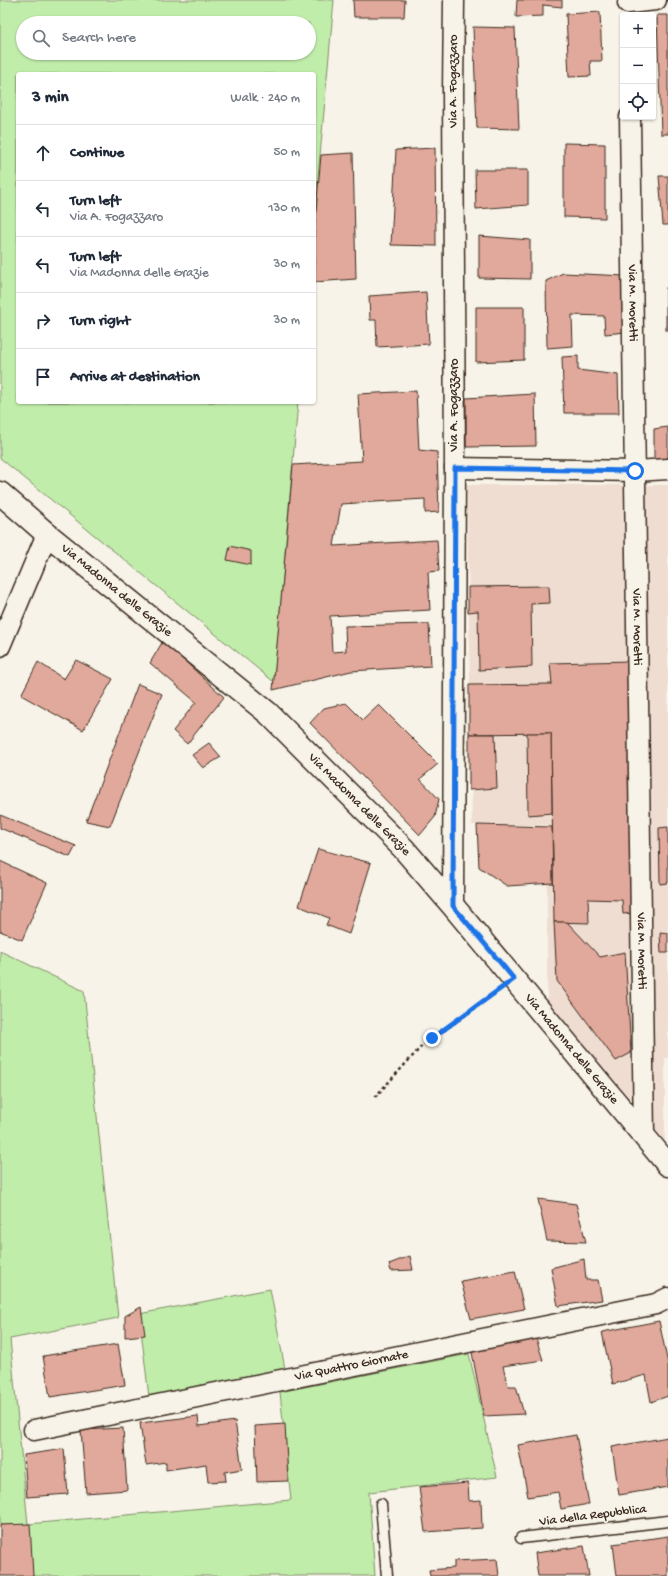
<!DOCTYPE html>
<meta charset="utf-8">
<style>
:root{--surface:#fff;--page:#f6f6f7;--text:#1f2937;--muted:#747a83;--line:#e0e1e3}
body{margin:0;font-family:"Gochi Hand",sans-serif;background:var(--page);color:var(--text)}
.controls{position:absolute;right:12px;top:12px;display:grid;overflow:hidden;border-radius:4px;box-shadow:0 1px 3px #0004}
.controls button{width:36px;height:36px;display:grid;place-items:center;padding:0;border:0;border-bottom:1px solid var(--line);background:var(--surface);color:var(--text);font:20px sans-serif}
.stop{position:absolute;width:12px;height:12px;margin:-9px;border:3px solid #1a73e8;border-radius:50%;background:#fff}
.stop.end{background:#1a73e8;border-color:#fff;box-shadow:0 1px 4px #0008}
.list{margin:0;padding:0;list-style:none}
h2{display:flex;justify-content:space-between;align-items:center;height:52px;margin:0;padding:0 16px;font-size:17px}
h2 small{font-size:13px;font-weight:400;color:var(--muted)}
.list li{display:grid;grid-template-columns:26px 1fr auto;gap:12px;align-items:center;box-sizing:border-box;height:56px;padding:0 16px;border-top:1px solid var(--line)}
.list b{display:block;font-size:15px;white-space:nowrap}
.list p{margin:0;font-size:13px;white-space:nowrap;color:var(--muted)}
.list em{font-size:13px;font-style:normal;color:var(--muted)}
.icon{flex:none;width:22px;height:22px;fill:none;stroke:currentColor;stroke-width:2;stroke-linecap:round;stroke-linejoin:round}
.map{position:relative;flex:none;width:668px;height:1576px;overflow:hidden}
.search{position:absolute;background:var(--surface);box-shadow:0 1px 3px #0004;left:16px;top:16px;width:300px;height:44px;display:flex;align-items:center;gap:10px;box-sizing:border-box;padding:0 14px;border-radius:22px;color:var(--muted);font-size:15px}
.panel{position:absolute;background:var(--surface);box-shadow:0 1px 3px #0004;left:16px;top:72px;width:300px;height:332px;border-radius:4px}
.map>svg:first-child{display:block}
.built{fill:#f0ddd1}
.green{fill:#c1edab;stroke:#7e8c64;fill-rule:evenodd}
.building{fill:#e1a99b;stroke:#3b2a1e}
.lines{fill:none;stroke-linecap:round;stroke-linejoin:round}
.service-casing{stroke:#3b2a1e;stroke-width:13}
.minor-casing{stroke:#3b2a1e;stroke-width:23}
.tertiary-casing{stroke:#3b2a1e;stroke-width:25}
.path{stroke:#3b2a1e;stroke-width:2.5;stroke-dasharray:3 3;stroke-linecap:butt}
.service{stroke:#f7f3e8;stroke-width:10}
.minor{stroke:#f7f3e8;stroke-width:20}
.tertiary{stroke:#f7f3e8;stroke-width:22}
.route{stroke:#1a73e8;stroke-width:5}
.labels{text-anchor:middle;dominant-baseline:central;stroke-width:3.5;stroke-linejoin:round;paint-order:stroke}
.street-label{font-size:13px;fill:#3b2a1e;stroke:#f7f3e8}
</style>
<div class="map">
<svg width="668" height="1576" viewBox="0 0 668 1576">
<rect width="100%" height="100%" fill="#f7f3e8"/>
<filter id="ink" filterUnits="userSpaceOnUse"><feTurbulence type="fractalNoise" baseFrequency=".025" numOctaves="2"/><feDisplacementMap in="SourceGraphic" scale="8" xChannelSelector="R" yChannelSelector="G"/><feConvolveMatrix kernelMatrix="1 2 1 2 8 2 1 2 1" color-interpolation-filters="sRGB"/></filter>
<g filter="url(#ink)">
<path class="built" d="M467,485H668V1058H665V1141L547,1000V825H472Z"/>
<g class="green">
<path d="M0,0H334L314,222V74H18V402H298L274,682L0,458ZM23,23H309V53H23Z"/>
<path d="M0,951L84,991L118,1318L10,1339L28,1524L291,1500L280,1392L469,1354L497,1477L369,1492L375,1576H26L21,1525H0Z"/>
<path d="M270,1289L285,1369L149,1397L139,1314Z"/>
</g>
<g class="building">
<path d="M353,0H405L404,17H354Z"/>
<path d="M517,0H562V7L543,5V16L516,17Z"/>
<path d="M600,12L602,61H590L591,76L569,77L566,14Z"/>
<path d="M657,15H668V134H661Z"/>
<path d="M473,27L515,28L519,129L477,128Z"/>
<path d="M564,143L605,144V218L564,217Z"/>
<path d="M435,148L436,246L391,245L396,150Z"/>
<path d="M353,153L356,279L314,282V233L321,155Z"/>
<path d="M475,170H528V205L476,209Z"/>
<path d="M659,176H668V225H663Z"/>
<path d="M479,236L530,240V279L479,278Z"/>
<path d="M563,273L625,276L626,332L605,334L604,316L572,315L573,346L547,348L546,281Z"/>
<rect x="666" y="288" width="2" height="42"/>
<path d="M426,292L429,344L377,347L376,320H370L369,296Z"/>
<path d="M476,307H524V360L476,362Z"/>
<path d="M578,356V370L618,375L619,413H564L562,357Z"/>
<path d="M416,391L419,450L437,452L439,512L425,513V499L341,504L334,546L437,540L439,571L428,572L430,610L330,616L332,652L346,651L345,626L429,624L431,666L351,671L273,690L293,465L362,461L358,394Z"/>
<path d="M535,394L536,446L466,447V398Z"/>
<path d="M668,427V463H654V429Z"/>
<path d="M230,546L251,551V565L227,560Z"/>
<path d="M549,586L550,603L531,604L532,667L479,670L478,611L468,612V587Z"/>
<path d="M163,641L224,697L187,744L173,731L196,702L150,663Z"/>
<path d="M76,660L113,679L83,730L21,695L38,662L64,679Z"/>
<path d="M631,661L634,913L623,914L622,900L588,899L589,923L554,922L551,733L469,734V685L552,684L550,663Z"/>
<path d="M138,684L162,694L110,826L86,821Z"/>
<path d="M346,703L363,720L379,705L438,764L420,779L439,799L435,817L420,835L310,723L324,708Z"/>
<path d="M527,733H551L552,813L528,815Z"/>
<path d="M469,734H495L497,788L469,790Z"/>
<path d="M209,743L221,757L203,768L192,755Z"/>
<path d="M0,815L76,846L70,857L0,828Z"/>
<path d="M477,825L552,827L553,883L507,886L479,867Z"/>
<path d="M668,827V883L660,884L659,828Z"/>
<path d="M318,849L371,863L349,934L326,925L329,918L299,906Z"/>
<path d="M0,861L47,883L22,940L0,931Z"/>
<path d="M554,922H567L600,957L625,952L631,1053L616,1061L557,981Z"/>
<path d="M660,932L668,933V953H661Z"/>
<path d="M538,1199L576,1204L586,1242L547,1241Z"/>
<path d="M410,1256L413,1270L391,1271L389,1264Z"/>
<path d="M584,1259L586,1280H598L602,1300L558,1306L551,1268Z"/>
<path d="M515,1271L524,1309L471,1319L461,1281Z"/>
<path d="M141,1307L145,1335L125,1337V1316Z"/>
<path d="M659,1321L668,1364V1396L651,1402L646,1375L613,1384L602,1332Z"/>
<path d="M534,1332L543,1360L503,1366L508,1386H516L524,1414L484,1416L471,1347Z"/>
<path d="M118,1344L125,1385L50,1397L43,1356Z"/>
<path d="M198,1416L199,1426L235,1421L242,1469L225,1472L226,1481L208,1482L206,1464L166,1470V1462L146,1465L140,1423Z"/>
<path d="M285,1424L288,1481L257,1482L255,1426Z"/>
<path d="M123,1428L127,1490L86,1493L81,1430Z"/>
<path d="M576,1435L589,1504L561,1509L558,1492L528,1497L518,1445Z"/>
<path d="M668,1437V1487L619,1495L612,1447Z"/>
<path d="M64,1449L68,1494L27,1497L24,1455Z"/>
<path d="M468,1483L469,1501L481,1500L482,1528L425,1532L419,1487Z"/>
<path d="M30,1524L33,1576H0V1525Z"/>
<path d="M668,1536V1576H617L613,1544Z"/>
<path d="M584,1546L589,1576H538L535,1553Z"/>
<path d="M497,1559L499,1576H430L429,1570L454,1568V1561Z"/>
</g>
<g class="lines">
<g class="service-casing">
<g id="service">
<path d="M381,1504L387,1576"/>
<path d="M521,1538L668,1521"/>
</g>
</g>
<g class="minor-casing">
<g id="minor">
<path d="M628,3L656,0"/>
<path id="s1" d="M630,117L644,1136"/>
<path d="M455,468L635,471L668,469"/>
<path d="M0,646L47,534"/>
<path id="s2" d="M453,906L455,468L453,91L454,0"/>
<path id="s3" d="M34,1430L656,1304L668,1298"/>
</g>
</g>
<g class="tertiary-casing">
<g id="tertiary">
<path id="s4" d="M0,493L47,534L268,713L403,848L453,906L668,1165"/>
</g>
</g>
<path class="path" d="M375,1097L421,1047L496,992"/>
<use href="#service" class="service"/>
<use href="#minor" class="minor"/>
<use href="#tertiary" class="tertiary"/>
</g>
</g>
<g class="lines" filter="url(#ink)">
<path class="route" d="M432,1038L514,979L453,906L455,468L635,471"/>
</g>
<g class="labels">
<g class="street-label">
<text stroke="none"><textPath href="#s2" startOffset="825">Via A. Fogazzaro</textPath></text>
<text stroke="none"><textPath href="#s1" startOffset="186">Via M. Moretti</textPath></text>
<text transform="translate(454 405) rotate(-90)">Via A. Fogazzaro</text>
<text stroke="none"><textPath href="#s4" startOffset="152">Via Madonna delle Grazie</textPath></text>
<text stroke="none"><textPath href="#s1" startOffset="510">Via M. Moretti</textPath></text>
<text stroke="none"><textPath href="#s4" startOffset="476">Via Madonna delle Grazie</textPath></text>
<text stroke="none"><textPath href="#s1" startOffset="834">Via M. Moretti</textPath></text>
<text stroke="none"><textPath href="#s4" startOffset="800">Via Madonna delle Grazie</textPath></text>
<text stroke="none"><textPath href="#s3" startOffset="324">Via Quattro Giornate</textPath></text>
<text transform="translate(593 1516) rotate(-7)">Via della Repubblica</text>
</g>
</g>
</svg>
<div class="controls">
<button>+</button>
<button>−</button>
<button><svg class="icon" aria-label="locate" viewBox="0 0 24 24"><circle cx="12" cy="12" r="6"/><path d="M12 2v4M12 18v4M2 12h4M18 12h4"/></svg></button>
</div>
<div class="stop" style="left:635px;top:471px"></div>
<div class="stop end" style="left:432px;top:1038px"></div>
<div class="search"><svg class="icon" aria-label="search" viewBox="0 0 24 24"><circle cx="10" cy="10" r="6"/><path d="M15 15l6 6"/></svg>Search here</div>
<section class="panel">
<h2>3 min<small>Walk · 240 m</small></h2>
<ul class="list">
<li><svg class="icon" aria-label="ahead" viewBox="0 0 24 24"><path d="M12 20V5M6 11l6-6 6 6"/></svg><div><b>Continue</b></div><em>50 m</em></li>
<li><svg class="icon" aria-label="left" viewBox="0 0 24 24"><path d="M17 20v-9H6M10 6l-5 5 5 5"/></svg><div><b>Turn left</b><p>Via A. Fogazzaro</p></div><em>130 m</em></li>
<li><svg class="icon" aria-label="left" viewBox="0 0 24 24"><path d="M17 20v-9H6M10 6l-5 5 5 5"/></svg><div><b>Turn left</b><p>Via Madonna delle Grazie</p></div><em>30 m</em></li>
<li><svg class="icon" aria-label="right" viewBox="0 0 24 24"><path d="M7 20v-9h11M14 6l5 5-5 5"/></svg><div><b>Turn right</b></div><em>30 m</em></li>
<li><svg class="icon" aria-label="arrive" viewBox="0 0 24 24"><path d="M6 21V4h12l-3 4 3 4H6"/></svg><div><b>Arrive at destination</b></div></li>
</ul>
</section>
</div>
